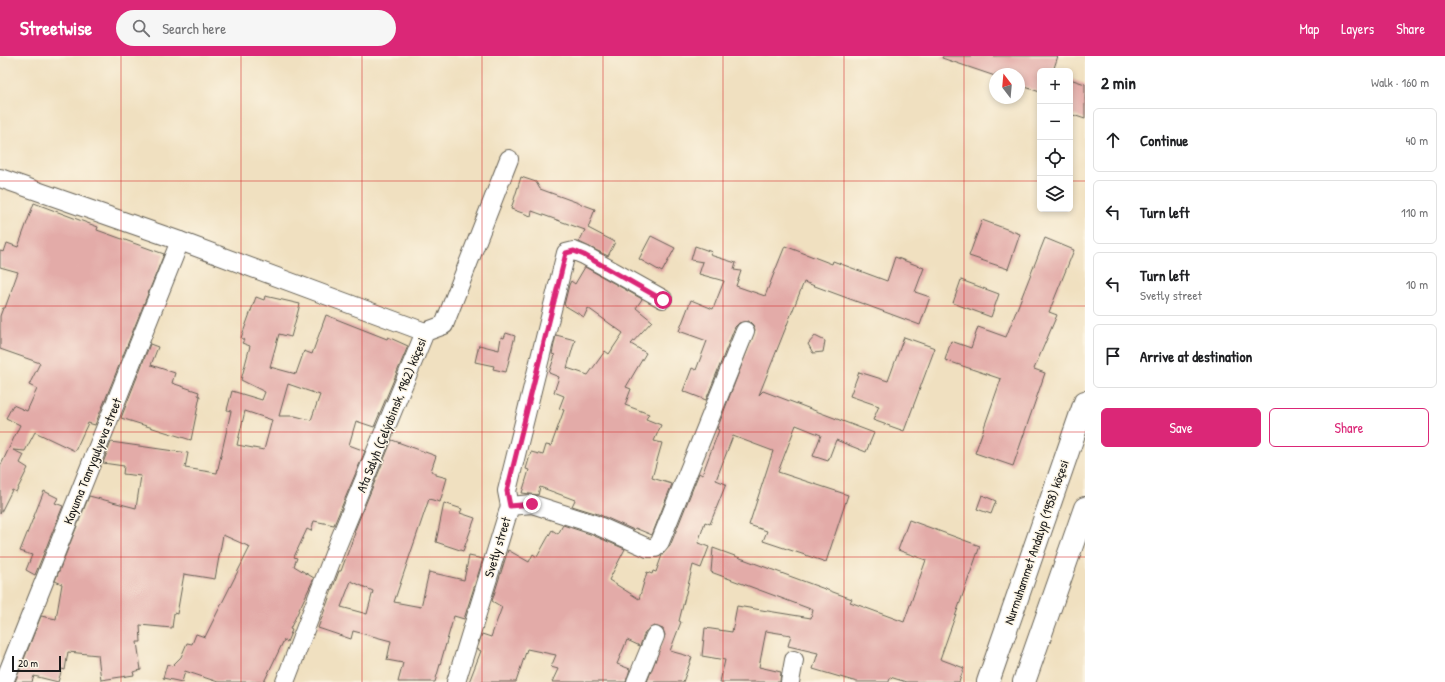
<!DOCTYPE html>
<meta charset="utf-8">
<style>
:root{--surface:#fff;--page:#f6f6f6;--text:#202124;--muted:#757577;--line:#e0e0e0;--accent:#db2777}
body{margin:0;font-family:"Patrick Hand",sans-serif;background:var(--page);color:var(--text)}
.controls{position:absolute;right:12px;top:12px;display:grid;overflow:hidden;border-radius:6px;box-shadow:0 2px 6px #0003}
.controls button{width:36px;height:36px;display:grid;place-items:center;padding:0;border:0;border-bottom:1px solid var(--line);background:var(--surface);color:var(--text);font:20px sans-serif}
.compass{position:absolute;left:989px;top:12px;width:36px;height:36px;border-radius:50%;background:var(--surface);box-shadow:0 2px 6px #0003;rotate:344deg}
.scale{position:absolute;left:12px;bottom:10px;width:49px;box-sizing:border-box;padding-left:4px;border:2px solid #1c1c1c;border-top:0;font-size:11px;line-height:14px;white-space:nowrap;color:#1c1c1c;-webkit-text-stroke:3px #fcf5e5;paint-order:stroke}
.stop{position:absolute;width:12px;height:12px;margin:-9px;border:3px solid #db2777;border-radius:50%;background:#fff}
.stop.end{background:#db2777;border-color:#fff;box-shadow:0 1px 4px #0008}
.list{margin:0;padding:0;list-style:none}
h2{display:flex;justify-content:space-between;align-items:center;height:52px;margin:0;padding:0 16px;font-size:17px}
h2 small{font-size:13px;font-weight:400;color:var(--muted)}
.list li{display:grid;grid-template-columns:26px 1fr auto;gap:12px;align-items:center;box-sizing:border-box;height:64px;margin:0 8px 8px;padding:0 8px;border:1px solid var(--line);border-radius:6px}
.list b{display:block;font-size:15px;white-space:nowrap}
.list p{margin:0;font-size:13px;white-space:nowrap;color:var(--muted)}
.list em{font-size:13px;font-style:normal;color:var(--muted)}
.actions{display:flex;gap:8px;padding:12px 16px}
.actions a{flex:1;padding:9px 0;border:1px solid var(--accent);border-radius:6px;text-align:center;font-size:14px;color:var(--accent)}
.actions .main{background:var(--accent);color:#fff}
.icon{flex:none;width:22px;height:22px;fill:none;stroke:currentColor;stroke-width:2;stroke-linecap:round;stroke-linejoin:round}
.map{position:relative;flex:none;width:1085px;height:626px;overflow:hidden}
header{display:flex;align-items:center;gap:24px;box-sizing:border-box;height:56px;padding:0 20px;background:var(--accent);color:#fff}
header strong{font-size:19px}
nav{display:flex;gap:22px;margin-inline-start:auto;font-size:14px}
.search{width:280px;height:36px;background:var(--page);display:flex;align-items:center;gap:10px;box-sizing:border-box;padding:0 14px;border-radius:22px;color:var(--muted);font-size:15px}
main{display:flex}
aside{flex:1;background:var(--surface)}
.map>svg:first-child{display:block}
.building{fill:#e3aba8;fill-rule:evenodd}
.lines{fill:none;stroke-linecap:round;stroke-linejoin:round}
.minor-casing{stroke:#666155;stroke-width:20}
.major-casing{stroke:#666155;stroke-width:24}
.minor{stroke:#fff;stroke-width:18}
.major{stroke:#fff;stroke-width:22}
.route{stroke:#db2777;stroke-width:5}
.grid{fill:none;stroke:#d62828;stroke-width:1;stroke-opacity:0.55}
.labels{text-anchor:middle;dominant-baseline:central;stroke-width:3;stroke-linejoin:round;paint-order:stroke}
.street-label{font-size:13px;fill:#1c1c1c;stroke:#fcf5e5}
</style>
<header>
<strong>Streetwise</strong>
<div class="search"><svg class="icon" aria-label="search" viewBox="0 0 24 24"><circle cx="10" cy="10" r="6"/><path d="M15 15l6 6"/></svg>Search here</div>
<nav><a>Map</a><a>Layers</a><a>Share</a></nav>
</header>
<main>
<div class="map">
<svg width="1085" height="626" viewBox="0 0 1085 626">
<rect width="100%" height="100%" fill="#fcf5e5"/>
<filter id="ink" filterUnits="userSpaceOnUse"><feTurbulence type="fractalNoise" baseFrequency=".025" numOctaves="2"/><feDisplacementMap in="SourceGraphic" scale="8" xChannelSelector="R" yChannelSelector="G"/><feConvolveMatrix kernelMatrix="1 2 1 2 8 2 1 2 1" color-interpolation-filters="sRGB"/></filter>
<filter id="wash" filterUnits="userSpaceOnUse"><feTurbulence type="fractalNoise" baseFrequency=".012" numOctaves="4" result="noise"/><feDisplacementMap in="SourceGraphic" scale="16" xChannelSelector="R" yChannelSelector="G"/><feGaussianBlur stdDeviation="0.9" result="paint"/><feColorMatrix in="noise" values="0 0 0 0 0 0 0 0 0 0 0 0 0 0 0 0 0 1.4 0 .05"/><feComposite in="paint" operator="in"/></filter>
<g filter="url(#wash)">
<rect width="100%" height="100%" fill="#f0e0c0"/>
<g id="blocks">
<g class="building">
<path d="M943,0H1058L1053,15H1040V36L1019,29V18H995V20L942,2Z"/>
<path d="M1070,23L1085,28V63L1070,58Z"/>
<path d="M521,121L536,126L540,133L595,153L588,172L615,186L608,200L579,186L585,174L532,155L531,160L511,153Z"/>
<path d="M34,147L98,171L97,174L164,198L95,369L88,367L75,395L35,376L25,395L13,394L24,399L20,407L28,412L16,436L12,434L0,458V411L20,369L6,362L13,349L27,355L37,333L29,329L40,307L0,293V260L3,252H5L18,216L0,211V195L4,196L7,187L18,191Z"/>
<path d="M982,164L1020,178L1008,213L969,200Z"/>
<path d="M651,180L675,192L662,216L639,203Z"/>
<path d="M1045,182L1074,194L1049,256L1057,259L1034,313L1045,317L1013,410L975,397L1001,323L945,304L951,285L971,292L978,271L1006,281Z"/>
<path d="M695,190L712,196L710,199L736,207L734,214L741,215L736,230L765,240L785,190L832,208L833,205L887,225L895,201L924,212L915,236L930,241L920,269L804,226L759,339L763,335L874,377L866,396L836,384L828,405L813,400L821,379L796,369L778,416L848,439L826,506L763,485L767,475L749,469L773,395L733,380L716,424L726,428L710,468L705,466L698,487L709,491L701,512L693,509L679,565L681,566L670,595L692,601L683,626H647L665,579L663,573L654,570L645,576L640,590L627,584L617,608L630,613L626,626H552L558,613L551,611L556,599L527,593L516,626H469L481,595L477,593L482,578L491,581L502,551L492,545L508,494L529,506L533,498L537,501L552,474L558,478L563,469L590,478L625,493L609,524L639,543L647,516L652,518L653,515L656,516L662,499L670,490L699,417L702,419L719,374L717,373L755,274L753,269L749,265L739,267L735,271L706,344L683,335L692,312L696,314L707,285L679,275L691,244L713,253L724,225L699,218L703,206L691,204Z"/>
<path d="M585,211L642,243L636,252L652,265L631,288L646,297L626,331L631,333L625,349L649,358L646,363L661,369L654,385L662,387L652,422L672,428L652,479L635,472L634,474L598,458L572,450L575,444L540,431L538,439L522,437L529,414L526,413L531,396L543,399L546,389L551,390L564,354L559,353L564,340L554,336L559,321L549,317L555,299L552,298L556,279L575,284L567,312L588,319L605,295L609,298L623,277L588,252L584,261L564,249L569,229L571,225L575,228Z"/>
<path d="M961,224L999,238L991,261L953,247Z"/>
<path d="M265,240L300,248L291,281L279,278L270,311L296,318L304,295L312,298L326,259L387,283L388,281L408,290L374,371L356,365L349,389L365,395L334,469L314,465L311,475L307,473L294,501L297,502L294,510L314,522L290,573L292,574L287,586L284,584L264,626H218L185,615L182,626L163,622L167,608L172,610L181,601L187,587L192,588L196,578L205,581L250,491L223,479L215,523L184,518L177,558L174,557L172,572L140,569L141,586H137L141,614L133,616L134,619L101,624L98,599L68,596L65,614L62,613L58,626L34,620L32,626H15L41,560L56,563L62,528L55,525L89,440L136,452L141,420L123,418L124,410L103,407L111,386L188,397L185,412L217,417L231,355L227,354L232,335L262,344L265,336L241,324L250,290L242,287L244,284L241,282L256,241L264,244ZM288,328L320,339L311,364L295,360H279ZM245,355L272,364L264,394L237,389Z"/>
<path d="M506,277L515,280L506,316L493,313L494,310L475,306L479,289L499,294L501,281L504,282Z"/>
<path d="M815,280L825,285L823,296L813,297L808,288Z"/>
<path d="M904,281L935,292L904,375L873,364L879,350L850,340L859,316L888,325Z"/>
<path d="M150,288L158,291L151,309L175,317L172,327L199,336L198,339L200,340L191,384L121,362Z"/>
<path d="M392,384L436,400L431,415L436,417V419L447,422L440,446L429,443L394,546L421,551L429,516L464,524L469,500L483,503L464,563L454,560L435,626H398L403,607L387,604L391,585L353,575L351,583L318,572L339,515H341L355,477L354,476ZM351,525L373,535L367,558L341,551Z"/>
<path d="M44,435L58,442L55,447L63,450L35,519L26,514L32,499L20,495Z"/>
<path d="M982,439L996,445L991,458L977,453Z"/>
<path d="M444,447L462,453L460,457L475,462L463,495L436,486Z"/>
<path d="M909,464L980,490L940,603L964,612L959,626H906L890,621L889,626H857L813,613L818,597L788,590L791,579L766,575L759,611L781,616L780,626H720L725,604L702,600L705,572L732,576L737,550L811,562L813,554L711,516L713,492L852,543L850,546L904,566L926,504L898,494Z"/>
</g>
</g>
</g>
<g filter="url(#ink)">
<use href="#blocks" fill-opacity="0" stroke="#666155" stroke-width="1"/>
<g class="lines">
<g class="minor-casing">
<g id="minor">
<path d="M0,122L180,185L425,276"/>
<path d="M510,450L507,435L566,197L574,195L584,199L663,243"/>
<path d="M4,626L180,185"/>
<path d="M285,626L337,490L425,276L444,269L509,103"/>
<path d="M456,626L510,450L532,448L594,468L648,492H655L660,486L745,275"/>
<path d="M636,626L655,580"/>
<path d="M790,626L794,604"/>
</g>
</g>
<g class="major-casing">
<g id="major">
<path d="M988,626L1085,346"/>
<path d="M1024,626L1085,452"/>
</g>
</g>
<use href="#minor" class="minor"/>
<use href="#major" class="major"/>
</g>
</g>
<g class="lines" filter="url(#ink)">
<path class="route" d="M532,448L510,450L507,435L566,197L574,195L584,199L663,244"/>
</g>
<path class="grid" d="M121,0V626M241,0V626M362,0V626M482,0V626M603,0V626M723,0V626M844,0V626M964,0V626M0,125H1040M1070,125H1085M0,250H1085M0,376H1085M0,501H1085"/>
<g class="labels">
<g class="street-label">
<text transform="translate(391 359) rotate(-68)">Ata Salyh (Çelýabinsk, 1962) köçesi</text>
<text transform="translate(92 405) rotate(-68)">Kayuma Tanrygulyeva street</text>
<text transform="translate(1036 486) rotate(-71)">Nurmuhammet Andalyp (1958) köçesi</text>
<text transform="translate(497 491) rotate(-73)">Svetly street</text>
</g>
</g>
</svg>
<div class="controls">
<button>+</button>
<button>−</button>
<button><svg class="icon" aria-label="locate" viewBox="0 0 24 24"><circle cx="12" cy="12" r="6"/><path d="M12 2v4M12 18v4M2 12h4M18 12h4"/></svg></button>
<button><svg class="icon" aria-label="layers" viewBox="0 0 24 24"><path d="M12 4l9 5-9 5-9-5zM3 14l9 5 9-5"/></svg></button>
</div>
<svg class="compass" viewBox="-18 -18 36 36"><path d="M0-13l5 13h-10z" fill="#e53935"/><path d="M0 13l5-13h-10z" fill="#757577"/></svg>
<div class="scale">20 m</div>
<div class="stop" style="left:663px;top:244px"></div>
<div class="stop end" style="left:532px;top:448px"></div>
</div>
<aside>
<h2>2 min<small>Walk · 160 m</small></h2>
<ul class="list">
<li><svg class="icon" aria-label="ahead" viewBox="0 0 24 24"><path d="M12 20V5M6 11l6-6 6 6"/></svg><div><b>Continue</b></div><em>40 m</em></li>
<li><svg class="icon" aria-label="left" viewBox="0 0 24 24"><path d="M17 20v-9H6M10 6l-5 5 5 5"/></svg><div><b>Turn left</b></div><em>110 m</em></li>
<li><svg class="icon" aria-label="left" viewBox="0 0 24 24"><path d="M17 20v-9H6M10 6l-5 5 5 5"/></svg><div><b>Turn left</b><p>Svetly street</p></div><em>10 m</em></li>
<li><svg class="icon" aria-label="arrive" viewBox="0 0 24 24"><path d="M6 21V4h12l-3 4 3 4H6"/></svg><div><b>Arrive at destination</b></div></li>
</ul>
<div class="actions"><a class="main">Save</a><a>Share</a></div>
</aside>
</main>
